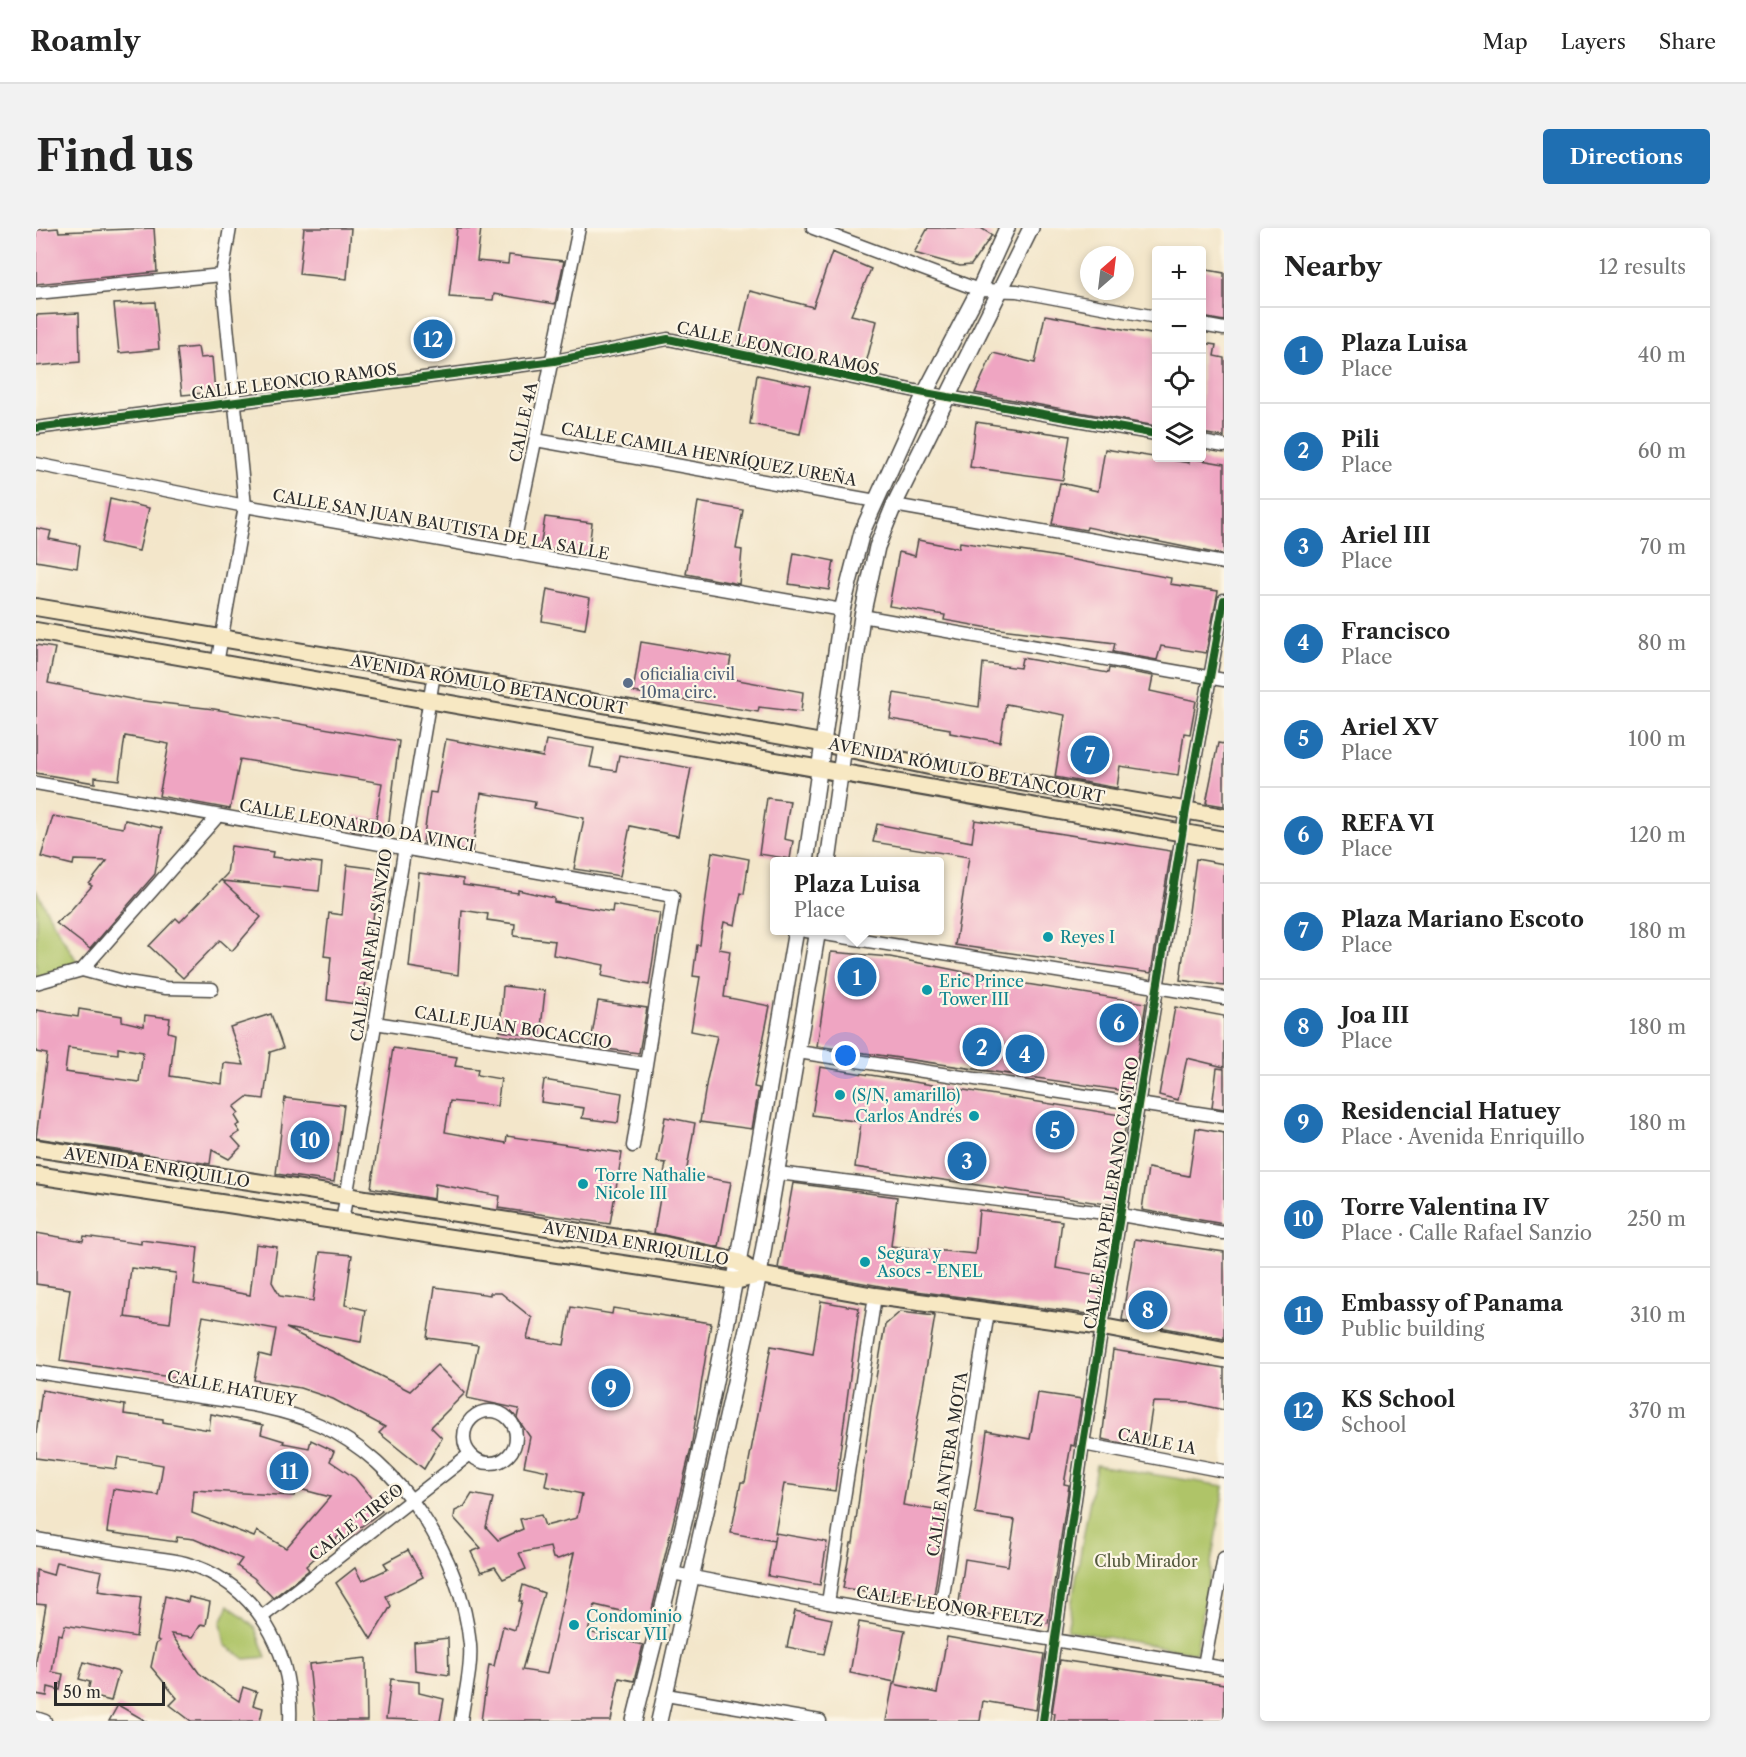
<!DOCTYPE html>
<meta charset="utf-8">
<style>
:root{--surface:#fff;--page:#f2f2f2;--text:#222;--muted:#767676;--line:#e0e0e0;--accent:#1f6fb2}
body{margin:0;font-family:"Libre Caslon Text",serif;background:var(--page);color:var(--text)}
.controls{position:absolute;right:18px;top:18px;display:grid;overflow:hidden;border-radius:6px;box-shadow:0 3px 9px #0003}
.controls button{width:54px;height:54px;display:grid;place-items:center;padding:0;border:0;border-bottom:2px solid var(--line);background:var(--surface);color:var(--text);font:30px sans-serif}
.compass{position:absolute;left:1044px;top:18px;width:54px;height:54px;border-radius:50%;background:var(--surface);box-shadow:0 3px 9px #0003;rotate:28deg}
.scale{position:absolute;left:18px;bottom:15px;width:111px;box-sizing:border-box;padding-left:6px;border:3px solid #2b2b2b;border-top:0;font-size:16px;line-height:21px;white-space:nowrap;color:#2b2b2b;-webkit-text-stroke:4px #fcf5e5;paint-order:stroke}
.you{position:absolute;left:810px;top:828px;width:21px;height:21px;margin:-15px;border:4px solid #fff;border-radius:50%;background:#1a73e8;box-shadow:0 0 0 9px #1a73e833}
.badge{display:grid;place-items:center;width:39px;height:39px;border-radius:50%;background:var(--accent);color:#fff;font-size:20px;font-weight:700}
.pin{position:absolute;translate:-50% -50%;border:3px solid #fff;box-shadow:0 2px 6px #0006}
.popup{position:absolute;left:734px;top:629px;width:174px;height:78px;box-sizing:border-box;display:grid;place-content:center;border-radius:6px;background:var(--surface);filter:drop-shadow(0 2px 4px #0005);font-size:20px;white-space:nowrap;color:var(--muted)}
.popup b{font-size:22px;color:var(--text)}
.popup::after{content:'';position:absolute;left:50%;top:100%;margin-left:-12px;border:12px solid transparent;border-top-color:var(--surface)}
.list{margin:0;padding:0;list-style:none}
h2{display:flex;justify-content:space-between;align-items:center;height:78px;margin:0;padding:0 24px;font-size:26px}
h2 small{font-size:20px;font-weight:400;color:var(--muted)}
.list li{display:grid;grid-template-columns:39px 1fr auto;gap:18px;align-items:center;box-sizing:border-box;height:96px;padding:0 24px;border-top:2px solid var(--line)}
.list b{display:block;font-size:22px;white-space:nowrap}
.list p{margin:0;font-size:20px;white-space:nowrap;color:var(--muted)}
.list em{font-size:20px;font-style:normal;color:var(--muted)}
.icon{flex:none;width:33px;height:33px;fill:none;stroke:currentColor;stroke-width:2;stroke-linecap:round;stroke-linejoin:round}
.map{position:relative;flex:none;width:1188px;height:1493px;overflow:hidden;border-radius:6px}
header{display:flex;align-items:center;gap:36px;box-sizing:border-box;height:84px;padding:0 30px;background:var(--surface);border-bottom:2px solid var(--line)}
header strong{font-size:28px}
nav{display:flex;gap:33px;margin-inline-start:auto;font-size:21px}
.intro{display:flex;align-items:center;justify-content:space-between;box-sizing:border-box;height:144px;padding:0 36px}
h1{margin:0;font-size:42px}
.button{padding:15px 27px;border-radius:6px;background:var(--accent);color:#fff;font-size:21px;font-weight:700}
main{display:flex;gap:36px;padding:0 36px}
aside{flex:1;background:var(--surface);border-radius:6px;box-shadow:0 3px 9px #0003}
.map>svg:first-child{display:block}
.green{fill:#afc468;stroke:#6d784a;stroke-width:1.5}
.building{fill:#efa5c2;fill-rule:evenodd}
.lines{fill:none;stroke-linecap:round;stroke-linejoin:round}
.minor-casing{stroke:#494743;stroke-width:15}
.tertiary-casing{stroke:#494743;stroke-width:18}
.secondary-casing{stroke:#494743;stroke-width:20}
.minor{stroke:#fff;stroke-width:12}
.tertiary{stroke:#fff;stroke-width:15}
.secondary{stroke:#f7e8c3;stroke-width:16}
.cycleway-casing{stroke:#fcf5e5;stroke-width:11}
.cycleway{stroke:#1b5e20;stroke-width:8}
.service-dot{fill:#5c6f8a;stroke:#fcf5e5;stroke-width:2}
.culture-dot{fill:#0f9aa8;stroke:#fcf5e5;stroke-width:2}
.labels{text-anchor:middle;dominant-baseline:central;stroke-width:4.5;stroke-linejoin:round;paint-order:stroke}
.street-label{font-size:16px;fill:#2b2b2b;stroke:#fcf5e5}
.service-label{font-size:16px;fill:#4e5e75;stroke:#fcf5e5;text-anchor:start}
.culture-label{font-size:16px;fill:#0d838f;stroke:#fcf5e5;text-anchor:start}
.park-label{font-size:16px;fill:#53593d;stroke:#fcf5e5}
</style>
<header>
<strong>Roamly</strong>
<nav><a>Map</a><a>Layers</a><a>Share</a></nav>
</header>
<div class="intro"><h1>Find us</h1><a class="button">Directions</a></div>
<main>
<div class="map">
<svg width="1188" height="1493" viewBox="0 0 1188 1493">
<rect width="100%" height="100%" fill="#fcf5e5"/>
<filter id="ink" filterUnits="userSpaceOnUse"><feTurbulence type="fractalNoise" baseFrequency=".0167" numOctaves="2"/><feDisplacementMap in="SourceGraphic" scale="12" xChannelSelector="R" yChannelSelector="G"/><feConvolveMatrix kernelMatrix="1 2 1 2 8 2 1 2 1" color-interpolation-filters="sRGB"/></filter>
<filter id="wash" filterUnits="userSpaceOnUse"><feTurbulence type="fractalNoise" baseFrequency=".008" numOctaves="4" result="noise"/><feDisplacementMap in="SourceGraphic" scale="24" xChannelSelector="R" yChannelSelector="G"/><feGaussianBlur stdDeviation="1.35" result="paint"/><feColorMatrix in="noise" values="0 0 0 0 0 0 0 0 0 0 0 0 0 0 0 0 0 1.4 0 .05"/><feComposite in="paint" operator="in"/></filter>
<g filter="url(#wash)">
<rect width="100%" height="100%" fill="#f3e6ca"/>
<g class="green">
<path d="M0,661C13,690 30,714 46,742L0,752Z"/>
<path d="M1060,1237L1188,1258L1160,1425L1031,1402Z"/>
<path d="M193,1377L219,1400L230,1429L209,1431L189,1417L185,1394Z"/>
</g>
<g id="blocks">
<g class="building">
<path d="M22,0L23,4L118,0L121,44L0,56V2Z"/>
<path d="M268,0H315L311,51L263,46Z"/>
<path d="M421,0H445L441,33L472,36L473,27L528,33L519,76L458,66L457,72L413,69Z"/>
<path d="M892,0H945L956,7L935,37L924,38L878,25Z"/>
<path d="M796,24L835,41L815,87L841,93L828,143L702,115L714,63L777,79Z"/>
<path d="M1166,41L1188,45V93L1166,89Z"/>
<path d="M119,74L123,121L83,125L78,76Z"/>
<path d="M43,85L44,134L0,138V87Z"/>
<path d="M1009,87L1120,107V198L939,165L957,125L999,135Z"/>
<path d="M1166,115L1180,117L1178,128L1188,130V209L1166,205Z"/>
<path d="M162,119L164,130L176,129L179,164L146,167L141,121Z"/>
<path d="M721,147L774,158L764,206L714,196Z"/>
<path d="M940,194L1034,208L1027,252L934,239Z"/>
<path d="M1069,221L1153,235L1154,230L1188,236V327L1051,299L1050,302L1016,296L1024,255L1062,263Z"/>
<path d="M74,271L113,280L103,323L66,315Z"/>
<path d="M662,274L707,282L700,321L706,322L703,356L650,346Z"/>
<path d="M509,289L556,295L552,327L504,320Z"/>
<path d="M0,300L15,303L13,311L44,317L41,340L0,333Z"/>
<path d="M882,312L923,320L924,314L1017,328L1135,350L1134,356L1182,363L1170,425L1125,418L1121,432L1077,424L1079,415L948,399L908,392L909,387L853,378L863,324L879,328Z"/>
<path d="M758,325L798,333L793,362L753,356Z"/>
<path d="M511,361L554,370L549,401L506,393Z"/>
<path d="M605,414L695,429L691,450L767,464L765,484L723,479L722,484L597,464Z"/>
<path d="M0,417L19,420L12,455L100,472L178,481L363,513L351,609L315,602L318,587L340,591L346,555L204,531L194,581L123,568L133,516L89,508L83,552L59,549V555L0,545Z"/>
<path d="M986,430L1072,445L1073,440L1117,448L1114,463L1160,473L1154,506L1148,505L1142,547L1084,538L1081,560L1019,549L1029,487L970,476L964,514L914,505V501L854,491L858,465L943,479L947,435L984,440Z"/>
<path d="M410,511L507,529L510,512L558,520L554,539L580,543L583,527L655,540L642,608L594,598L584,648L538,641L548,590L498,580L499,574L445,565L436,624L387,615L394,564L400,565Z"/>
<path d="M1182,515L1188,516V578L1170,575Z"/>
<path d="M731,570L754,573L748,611L757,613L754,631L723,626Z"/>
<path d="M17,588L87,600L89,592L126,600L119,646L54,721L20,695L32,685L56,658L53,656L71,633L38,632L37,637L5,629Z"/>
<path d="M939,592L1135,623L1115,745L919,717L933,629L837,614L841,596L936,614Z"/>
<path d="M195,618L237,624L236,629L286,635L283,663L186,653L225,689L196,723L184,712L147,750L113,718L140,690L144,694L191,646Z"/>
<path d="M676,624L713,631L708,666L705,665L699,697L688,694L683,721L694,723L688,769L734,778L718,859L723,860L716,901L664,894L671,852L681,808L655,803L664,749L657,748L661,717H664Z"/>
<path d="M1160,631L1188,636V758L1144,752Z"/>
<path d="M311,637L343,641L327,777L291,772L295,729L288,728L293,685L306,687Z"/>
<path d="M383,645L427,651V657L482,665V662L518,670V674L576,684L577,677L624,685L613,757L566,748L568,737L517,727L519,713L478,708L479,696L451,692L452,686L426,682L422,747L373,739Z"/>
<path d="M795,724L854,729L978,754L1110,775L1096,864L781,818Z"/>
<path d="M467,758L509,763L504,809L464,803Z"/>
<path d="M562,773L611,780L603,825L554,819Z"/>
<path d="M1139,779L1188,788V839L1151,830L1142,872L1123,867Z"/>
<path d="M43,781L86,788V793L108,798L109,787L134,790L132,804L139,806L134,848L186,856L188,835L208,837L194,799L235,786L247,820L234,824L228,871L211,869L198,879L203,885L199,888L204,896L200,898L204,904L196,909L205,919L193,931L176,922L174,936L0,910L11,826L0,824V782L42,789ZM32,820L82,826V820L107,824L103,854L29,844Z"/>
<path d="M357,820L421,829L419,838L442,841L441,847L465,851L461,878L414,873L409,904L470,915L471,908L586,925L574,996L462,980L464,968L399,956L398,971L335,960Z"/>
<path d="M784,839L1091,888L1077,977L819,939L825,894L776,887Z"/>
<path d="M1181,840L1188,841V881L1176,879Z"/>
<path d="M508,852L586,865L582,895L546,890L548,880L505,874Z"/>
<path d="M249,870L308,877L298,954L240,946Z"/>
<path d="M629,889L659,895L650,946L695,954L683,1019L618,1005L630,935L621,934Z"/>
<path d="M1160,900L1188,905V996L1106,982L1112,940L1153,948Z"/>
<path d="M757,955L861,969L855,1018L939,1026L943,982L1026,993L1020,1040L1066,1048L1060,1087L850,1059L742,1040Z"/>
<path d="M0,1005L47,1013L48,1008L105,1016V1012L162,1019L158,1057L214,1067L220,1016L241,1019L236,1054L244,1068L277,1073L284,1024L316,1027L309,1077L330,1082L325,1114L250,1100L374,1163L401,1137L429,1165L395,1199L406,1210L388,1241L343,1205L349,1199L297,1171L264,1160L218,1152L223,1126L235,1129L240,1101L167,1088L155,1152L24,1133L34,1061L0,1056ZM95,1040L140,1045L134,1095L89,1089Z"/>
<path d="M1099,1011L1188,1024V1111L1086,1092Z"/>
<path d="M399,1059L454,1067V1065H465L496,1090L491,1111L528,1117L535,1079L576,1086L577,1080L675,1095L655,1220L614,1390L559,1377L552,1404L607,1417L598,1453L583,1450L575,1493H445L453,1437L458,1438L467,1398L479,1402L486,1373H483L487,1357L508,1365L486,1442L511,1446L538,1325L522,1331L517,1330L514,1319L483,1325L490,1341L467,1351L459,1339L445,1344L435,1324L445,1320L418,1290L419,1283L428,1279L436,1266L457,1270L450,1299L462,1312L487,1301L484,1291L505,1287L509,1298L541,1290L546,1266L509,1258L512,1243L488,1238L494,1209L481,1190L483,1181L431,1170L442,1117L391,1110Z"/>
<path d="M785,1073L823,1080L799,1263L748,1256L739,1305L791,1314L784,1357L732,1348L739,1308L738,1313L695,1305L705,1254H709L735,1118L777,1126Z"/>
<path d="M864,1084L899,1088L867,1277L911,1284L897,1373L807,1360L815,1315H817L835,1179L849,1097Z"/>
<path d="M1077,1122L1188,1140V1182L1156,1175L1117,1174L1110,1220L1066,1211Z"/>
<path d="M6,1162L89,1177L88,1186L127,1191V1194L173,1202L175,1186L227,1197L225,1206L248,1213L247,1215L273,1220L275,1212L298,1223L294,1233L319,1250L346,1283L307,1312L303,1308L270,1338L273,1342L237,1370L218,1350L201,1338L206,1331L158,1311L141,1309L140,1314L71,1304L77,1261L122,1267L127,1237L82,1229L80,1241L0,1230V1206ZM260,1260L294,1269L250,1320L221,1303L218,1309L156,1285L158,1262L258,1268Z"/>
<path d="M1002,1165L1046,1171L1038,1218L1035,1217L1028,1256L1033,1257L1012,1395L922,1382L929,1331L972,1338L979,1292L939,1286L951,1203L994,1211Z"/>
<path d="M372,1322L387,1349L350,1368L355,1378L335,1411L300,1355L319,1340L326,1353L352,1341L348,1335Z"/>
<path d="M20,1334L66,1343L62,1363L105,1369L100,1409L29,1397L26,1407L22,1406L16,1444L27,1446L24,1462L12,1459L11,1468L0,1466V1433L10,1377L0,1376V1342L17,1347Z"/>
<path d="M129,1368L152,1374L153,1369L174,1374L170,1397L165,1396L157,1409L135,1406L163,1445L182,1459L203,1473L207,1459L221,1464L217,1477L227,1480L224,1493H155L134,1477L141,1470L115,1439L120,1416L124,1413L121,1412Z"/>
<path d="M759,1383L796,1391L788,1426L751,1419Z"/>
<path d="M823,1394L869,1402L859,1454L814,1445Z"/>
<path d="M911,1409L1008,1426L1000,1482L947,1473L944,1493H850L857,1456L901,1465Z"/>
<path d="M412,1410L413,1447L379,1442L378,1414Z"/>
<path d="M330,1430L331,1493H279L273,1436Z"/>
<path d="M1024,1432L1188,1456V1493H1018L1019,1485H1016Z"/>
<path d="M48,1434L83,1444L75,1473L51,1467L54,1454L43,1451Z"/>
<path d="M355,1451L383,1454V1465L408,1471L404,1493L350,1491Z"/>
<path d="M82,1477L110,1493H73Z"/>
</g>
</g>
</g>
<g filter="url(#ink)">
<use href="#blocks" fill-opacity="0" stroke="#494743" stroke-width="1.5"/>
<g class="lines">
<g class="minor-casing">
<g id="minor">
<path d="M777,0L943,62L981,63L1120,89"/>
<path d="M0,65L186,47"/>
<path d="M1166,97L1188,101"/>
<path d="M0,200L518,133L632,111L889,165L1120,206"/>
<path d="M500,212L840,273"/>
<path d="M1166,214L1188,218"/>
<path d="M0,236L209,278L806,382"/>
<path d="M858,277L1188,335"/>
<path d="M476,325L543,0"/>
<path d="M826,388L1188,452"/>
<path d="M181,436L209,278L186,47L194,0"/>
<path d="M0,555L637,668L597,918"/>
<path d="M764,702L1188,770"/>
<path d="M46,742L181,589"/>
<path d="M0,755L46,742L91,754L130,760L176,761"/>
<path d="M339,795L609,836"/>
<path d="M762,824L1188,889"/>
<path d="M742,945L1085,987L1188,1005"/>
<path d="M306,994L398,446"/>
<path d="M0,1144C52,1152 105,1160 157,1168C199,1174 245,1179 284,1197C366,1234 426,1329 434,1417C436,1441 428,1469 425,1493"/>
<circle cx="454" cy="1209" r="26"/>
<path d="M1047,1216L1188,1243"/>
<path d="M0,1311C33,1317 66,1322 99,1327C115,1330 133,1331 149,1335C220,1355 257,1423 254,1493"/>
<path d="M636,1345L792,1375L1188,1440"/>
<path d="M792,1375L839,1068"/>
<path d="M227,1388L434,1226"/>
<path d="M903,1393L952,1084"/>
<path d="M1168,1437L1188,1330"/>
<path d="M630,1467L784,1493"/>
<path d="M0,1490L9,1493"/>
<path d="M1007,1493L1047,1216L1150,582L1188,372"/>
</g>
</g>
<g class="tertiary-casing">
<g id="tertiary">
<path d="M770,634L806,382L826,304L889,165L943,62L971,0"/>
<path d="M792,634L826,388L841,319L858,277L995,0"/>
<path d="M598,1493C618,1412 640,1332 658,1251C699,1070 728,886 760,702"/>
<path d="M623,1493L723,1047L782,702"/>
</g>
</g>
<g class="secondary-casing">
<g id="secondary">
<path d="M0,379L398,446L786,515L893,538L1188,589"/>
<path d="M0,403L1188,612"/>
<path d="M0,920L628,1017L702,1034L723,1047L839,1068L1067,1099L1188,1122"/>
<path d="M0,947L699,1053L723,1047"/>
</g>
</g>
<use href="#minor" class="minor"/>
<use href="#tertiary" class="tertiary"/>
<use href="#secondary" class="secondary"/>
<g class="cycleway-casing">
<g id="cycleway">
<path d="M0,200L518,133L632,111L889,165L1120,206"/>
<path d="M1007,1493L1047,1216L1150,582L1188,372"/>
</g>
</g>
<use href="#cycleway" class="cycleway"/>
</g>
</g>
<circle class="service-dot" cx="592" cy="455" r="6"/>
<g class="culture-dot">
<circle cx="1012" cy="709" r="6"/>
<circle cx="891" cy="762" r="6"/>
<circle cx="804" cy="867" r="6"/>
<circle cx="938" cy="888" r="6"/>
<circle cx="547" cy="956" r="6"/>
<circle cx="829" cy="1034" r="6"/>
<circle cx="538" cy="1397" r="6"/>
</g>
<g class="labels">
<g class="street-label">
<text transform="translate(742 120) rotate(12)">CALLE LEONCIO RAMOS</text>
<text transform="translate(258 153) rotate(-7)">CALLE LEONCIO RAMOS</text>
<text transform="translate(487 194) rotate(-78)">CALLE 4A</text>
<text transform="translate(673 226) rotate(10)">CALLE CAMILA HENRÍQUEZ UREÑA</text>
<text transform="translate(405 296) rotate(10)">CALLE SAN JUAN BAUTISTA DE LA SALLE</text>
<text transform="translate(453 456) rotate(10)">AVENIDA RÓMULO BETANCOURT</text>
<text transform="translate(931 542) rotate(11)">AVENIDA RÓMULO BETANCOURT</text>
<text transform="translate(321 597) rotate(10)">CALLE LEONARDO DA VINCI</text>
<text transform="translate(335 717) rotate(-81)">CALLE RAFAEL SANZIO</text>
<text transform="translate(477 799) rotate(9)">CALLE JUAN BOCACCIO</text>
<text transform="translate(121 939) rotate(9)">AVENIDA ENRIQUILLO</text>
<text transform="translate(1075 965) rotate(-81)">CALLE EVA PELLERANO CASTRO</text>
<text transform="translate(600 1015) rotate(10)">AVENIDA ENRIQUILLO</text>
<text transform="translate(196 1160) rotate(11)">CALLE HATUEY</text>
<text transform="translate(1121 1213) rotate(11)">CALLE 1A</text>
<text transform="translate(911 1236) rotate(-81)">CALLE ANTERA MOTA</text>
<text transform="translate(320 1294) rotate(-38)">CALLE TIREO</text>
<text transform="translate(914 1378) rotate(9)">CALLE LEONOR FELTZ</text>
</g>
<g class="service-label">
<text x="604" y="446">oficialia civil<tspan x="604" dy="18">10ma circ.</tspan></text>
</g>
<g class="culture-label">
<text x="1024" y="709">Reyes I</text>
<text x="903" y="753">Eric Prince<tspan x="903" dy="18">Tower III</tspan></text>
<text x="816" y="867">(S/N, amarillo)</text>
<text x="926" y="888" text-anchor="end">Carlos Andrés</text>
<text x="559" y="947">Torre Nathalie<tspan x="559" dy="18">Nicole III</tspan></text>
<text x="841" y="1025">Segura y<tspan x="841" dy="18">Asocs - ENEL</tspan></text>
<text x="550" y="1388">Condominio<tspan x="550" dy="18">Criscar VII</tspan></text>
</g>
<g class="park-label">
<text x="1110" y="1333">Club Mirador</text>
</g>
</g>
</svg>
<div class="controls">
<button>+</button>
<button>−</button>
<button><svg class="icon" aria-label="locate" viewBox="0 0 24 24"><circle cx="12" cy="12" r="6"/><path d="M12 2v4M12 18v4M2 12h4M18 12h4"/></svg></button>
<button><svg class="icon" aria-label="layers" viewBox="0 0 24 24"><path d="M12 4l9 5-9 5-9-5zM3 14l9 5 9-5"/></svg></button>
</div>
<svg class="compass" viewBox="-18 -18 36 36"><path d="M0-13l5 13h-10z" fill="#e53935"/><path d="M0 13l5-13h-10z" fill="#767676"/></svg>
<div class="scale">50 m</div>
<div class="you"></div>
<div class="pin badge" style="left:821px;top:749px">1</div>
<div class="popup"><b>Plaza Luisa</b>Place</div>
<div class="pin badge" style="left:946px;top:819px">2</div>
<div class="pin badge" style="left:931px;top:933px">3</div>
<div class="pin badge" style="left:989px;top:826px">4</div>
<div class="pin badge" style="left:1019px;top:902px">5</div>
<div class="pin badge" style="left:1083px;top:795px">6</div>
<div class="pin badge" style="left:1054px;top:527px">7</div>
<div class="pin badge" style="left:1112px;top:1082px">8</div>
<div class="pin badge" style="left:575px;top:1160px">9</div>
<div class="pin badge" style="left:274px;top:912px">10</div>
<div class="pin badge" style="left:253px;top:1243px">11</div>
<div class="pin badge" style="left:397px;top:111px">12</div>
</div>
<aside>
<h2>Nearby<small>12 results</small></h2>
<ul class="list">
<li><span class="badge">1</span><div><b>Plaza Luisa</b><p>Place</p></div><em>40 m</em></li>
<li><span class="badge">2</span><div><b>Pili</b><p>Place</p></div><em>60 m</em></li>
<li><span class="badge">3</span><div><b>Ariel III</b><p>Place</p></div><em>70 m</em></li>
<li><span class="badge">4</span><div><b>Francisco</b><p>Place</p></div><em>80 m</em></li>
<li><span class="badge">5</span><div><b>Ariel XV</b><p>Place</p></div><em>100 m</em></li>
<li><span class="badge">6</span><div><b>REFA VI</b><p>Place</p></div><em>120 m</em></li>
<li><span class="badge">7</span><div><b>Plaza Mariano Escoto</b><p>Place</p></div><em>180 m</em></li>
<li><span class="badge">8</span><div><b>Joa III</b><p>Place</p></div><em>180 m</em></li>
<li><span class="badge">9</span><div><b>Residencial Hatuey</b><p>Place · Avenida Enriquillo</p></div><em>180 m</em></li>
<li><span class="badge">10</span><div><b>Torre Valentina IV</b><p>Place · Calle Rafael Sanzio</p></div><em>250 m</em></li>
<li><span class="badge">11</span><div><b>Embassy of Panama</b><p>Public building</p></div><em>310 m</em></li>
<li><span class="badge">12</span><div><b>KS School</b><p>School</p></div><em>370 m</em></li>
</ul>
</aside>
</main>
